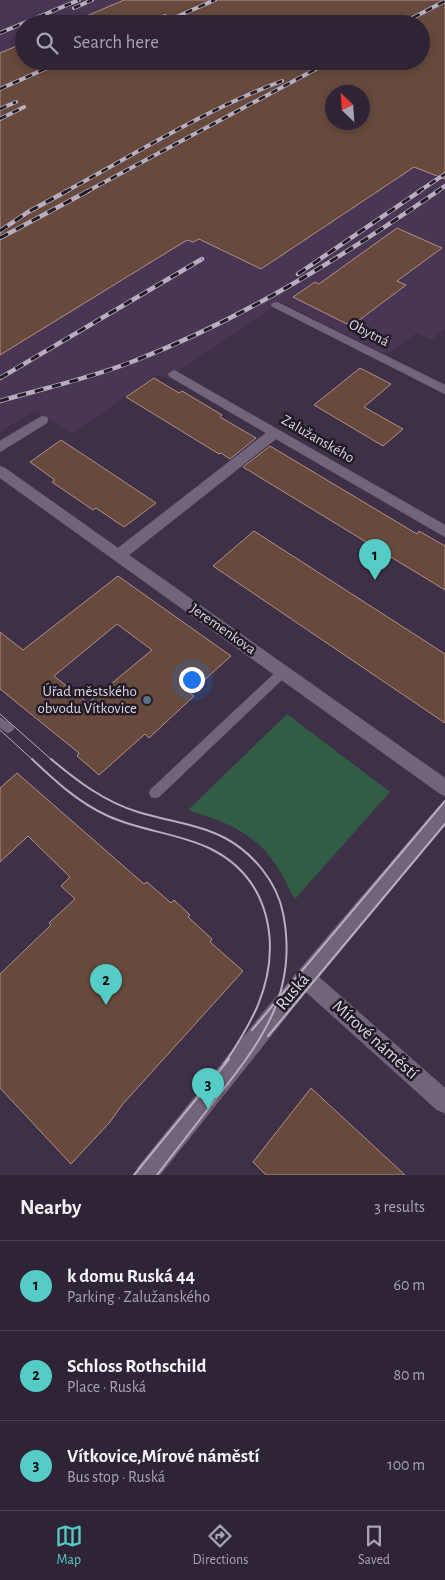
<!DOCTYPE html>
<meta charset="utf-8">
<style>
:root{--surface:#2e2435;--page:#362c3d;--text:#f1f3f6;--muted:#a7a4ad;--line:#494150;--accent:#55cdc6}
body{margin:0;font-family:"Alegreya Sans",sans-serif;background:var(--page);color:var(--text)}
.compass{position:absolute;left:325px;top:85px;width:45px;height:45px;border-radius:50%;background:var(--surface);box-shadow:0 2px 8px #0003;rotate:335deg}
.you{position:absolute;left:191px;top:679px;width:18px;height:18px;margin:-12px;border:4px solid #fff;border-radius:50%;background:#1a73e8;box-shadow:0 0 0 8px #1a73e833}
.badge{display:grid;place-items:center;width:32px;height:32px;border-radius:50%;background:var(--accent);color:#111;font-size:16px;font-weight:700}
.pin{position:absolute;translate:-50% -41px;filter:drop-shadow(0 1px 2px #0008)}
.pin::after{content:'';position:absolute;top:26px;width:18px;height:15px;background:inherit;clip-path:polygon(0 0,100% 0,50% 100%)}
.list{margin:0;padding:0;list-style:none}
h2{display:flex;justify-content:space-between;align-items:center;height:65px;margin:0;padding:0 20px;font-size:21px}
h2 small{font-size:16px;font-weight:400;color:var(--muted)}
.list li{display:grid;grid-template-columns:32px 1fr auto;gap:15px;align-items:center;box-sizing:border-box;height:90px;padding:0 20px;border-top:1px solid var(--line)}
.list b{display:block;font-size:19px;white-space:nowrap}
.list p{margin:0;font-size:16px;white-space:nowrap;color:var(--muted)}
.list em{font-size:16px;font-style:normal;color:var(--muted)}
.icon{flex:none;width:28px;height:28px;fill:none;stroke:currentColor;stroke-width:2;stroke-linecap:round;stroke-linejoin:round}
.map{position:relative;flex:none;width:445px;height:1175px;overflow:hidden}
.search{position:absolute;background:var(--surface);box-shadow:0 2px 8px #0003;left:15px;right:15px;top:15px;height:55px;display:flex;align-items:center;gap:12px;box-sizing:border-box;padding:0 18px;border-radius:28px;color:var(--muted);font-size:19px}
.sheet{height:335px;background:var(--surface)}
nav{display:flex;justify-content:space-around;align-items:center;box-sizing:border-box;height:70px;border-top:1px solid var(--line);background:var(--surface);font-size:14px;color:var(--muted)}
nav a{display:grid;justify-items:center;gap:2px}
nav .on{color:var(--accent)}
.map>svg:first-child{display:block}
.built{fill:#483654;fill-rule:evenodd}
.green{fill:#305d44}
.building{fill:#674a3d;stroke:#b19183;fill-rule:evenodd}
.lines{fill:none;stroke-linecap:round;stroke-linejoin:round}
.lane-casing{stroke:#584c61;stroke-width:1}
.street-casing{stroke:#584c61;stroke-width:1}
.lane{fill:#73647e;fill-rule:evenodd}
.street{fill:#73647e;fill-rule:evenodd}
.tram-far1{stroke:#b8aebf;stroke-width:1}
.tram{stroke:#b8aebf;stroke-width:2}
.rail-far1-casing{stroke:#b8aebf;stroke-width:4}
.rail-casing{stroke:#b8aebf;stroke-width:4.5}
.rail-far1{stroke:#211b25;stroke-width:2.5;stroke-dasharray:7;stroke-linecap:butt}
.rail{stroke:#211b25;stroke-width:3;stroke-dasharray:9;stroke-linecap:butt}
.service-dot{fill:#5c6f8a;stroke:#211b25;stroke-width:2}
.labels{text-anchor:middle;dominant-baseline:central;stroke-width:5;stroke-linejoin:round;paint-order:stroke}
.street-label{font-size:15px;fill:#dfd6e5;stroke:#211b25}
.poi-label{font-size:15px;fill:#dfd6e5;stroke:#211b25;text-anchor:end}
.near-street-label{font-size:18px;fill:#dfd6e5;stroke:#211b25}
</style>
<div class="map">
<svg width="445" height="1175" viewBox="0 0 445 1175">
<rect width="100%" height="100%" fill="#3e3047"/>
<path class="built" d="M0,0H445V329L431,340L417,333L386,355L281,302L174,374L168,378L156,375L72,434L35,410L0,432ZM24,24H421V61H24ZM332,92H362V122H332Z"/>
<path class="green" d="M287,714L390,792L295,899C288,889 285,878 278,868C255,832 226,822 188,810Z"/>
<g class="building">
<path d="M124,0H445V179L414,167L261,269L199,239L193,242L187,240L0,355V53L24,43V61H421V24H68ZM332,92H362V122H332Z"/>
<path d="M397,228L442,248L397,281L406,285L358,321L354,319L347,324L293,297L315,282L319,284Z"/>
<path d="M360,368L391,384L364,407L403,429L383,446L314,405Z"/>
<path d="M154,378L179,393L182,391L222,415L220,417L256,438L230,459L221,453L219,454L126,397Z"/>
<path d="M61,440L105,469L156,503L124,527L96,508L93,510L52,482L55,480L30,462Z"/>
<path d="M270,446L417,534L419,531L445,546V590L243,467Z"/>
<path d="M254,531L445,654V723L213,566Z"/>
<path d="M118,576L231,656L190,693L194,696L149,738L145,734L99,775L77,756L79,753L0,689V632L23,650ZM117,624L152,650L88,703L54,676Z"/>
<path d="M17,773L144,884L147,882L171,903L174,900L190,915L188,917L212,939L210,942L243,971L122,1105L110,1122L71,1164L0,1088V974L51,925L49,923L75,899L61,886L70,877L28,836L0,862V788Z"/>
<path d="M311,1088L405,1175H266L253,1162Z"/>
</g>
<g class="lines">
<g class="lane-casing">
<g id="lane">
<path d="M283,668L287,669L288,672L287,675L159,797L155,798L151,797L149,793L151,789L279,669Z"/>
<path d="M0,717L12,725L14,728L12,731L8,733L0,728Z"/>
</g>
</g>
<g class="street-casing">
<g id="street">
<path d="M277,302L445,385V394L273,307L271,305L273,303Z"/>
<path d="M174,370L445,525V537L276,439L129,555L445,778V796L439,793L0,478V466L5,468L118,548L266,433L170,377L168,374Z"/>
<path d="M42,416L47,417L48,420L47,423L0,452V441Z"/>
<path d="M445,804V825L319,977L445,1088V1113L437,1110L306,992L160,1175H135L138,1167L265,1010L439,806Z"/>
</g>
</g>
<use href="#lane" class="lane"/>
<use href="#street" class="street"/>
<g class="tram-far1">
<path d="M0,714L53,761"/>
<path d="M0,730L34,761"/>
</g>
<g class="tram">
<path d="M32,759C55,781 79,803 108,816C141,831 177,833 209,848C271,878 282,945 258,1005C249,1026 237,1045 224,1064"/>
<path d="M51,759C77,781 105,802 138,812C167,821 198,824 225,838C253,853 277,882 283,913C300,997 256,1048 208,1109C191,1131 174,1153 157,1175"/>
<path d="M252,1030L445,801"/>
<path d="M268,1036L445,824"/>
<path d="M134,1175L229,1059"/>
</g>
<g class="rail-far1-casing">
<g id="rail-far1">
<path d="M74,8L92,0"/>
<path d="M147,24L165,16"/>
<path d="M160,24L215,0"/>
<path d="M401,24L445,1"/>
<path d="M0,33L79,0"/>
<path d="M0,89L63,61"/>
<path d="M0,109L16,102"/>
<path d="M0,119L24,107"/>
<path d="M65,192C135,154 207,109 282,81"/>
<path d="M86,192L331,61"/>
<path d="M418,192L445,174"/>
<path d="M436,192L445,186"/>
</g>
</g>
<g class="rail-casing">
<g id="rail">
<path d="M0,231L28,212L67,191"/>
<path d="M0,238L88,191"/>
<path d="M298,274L420,191"/>
<path d="M0,378L202,259"/>
<path d="M0,401C45,388 91,378 134,361C243,319 342,257 438,191"/>
</g>
</g>
<use href="#rail-far1" class="rail-far1"/>
<use href="#rail" class="rail"/>
</g>
<circle class="service-dot" cx="147" cy="700" r="5"/>
<g class="labels">
<g class="street-label">
<text transform="translate(369 333) rotate(27)">Obytná</text>
<text transform="translate(318 439) rotate(30)">Zalužanského</text>
<text transform="translate(223 629) rotate(35)">Jeremenkova</text>
</g>
<g class="poi-label">
<text x="137" y="691">Úřad městského<tspan x="137" dy="17">obvodu Vítkovice</tspan></text>
</g>
<g class="near-street-label">
<text transform="translate(293 992) rotate(-50)">Ruská</text>
<text transform="translate(375 1040) rotate(42)">Mírové náměstí</text>
</g>
</g>
</svg>
<svg class="compass" viewBox="-18 -18 36 36"><path d="M0-13l5 13h-10z" fill="#e53935"/><path d="M0 13l5-13h-10z" fill="#a7a4ad"/></svg>
<div class="you"></div>
<div class="pin badge" style="left:375px;top:580px">1</div>
<div class="pin badge" style="left:106px;top:1005px">2</div>
<div class="pin badge" style="left:208px;top:1109px">3</div>
<div class="search"><svg class="icon" aria-label="search" viewBox="0 0 24 24"><circle cx="10" cy="10" r="6"/><path d="M15 15l6 6"/></svg>Search here</div>
</div>
<section class="sheet">
<h2>Nearby<small>3 results</small></h2>
<ul class="list">
<li><span class="badge">1</span><div><b>k domu Ruská 44</b><p>Parking · Zalužanského</p></div><em>60 m</em></li>
<li><span class="badge">2</span><div><b>Schloss Rothschild</b><p>Place · Ruská</p></div><em>80 m</em></li>
<li><span class="badge">3</span><div><b>Vítkovice,Mírové náměstí</b><p>Bus stop · Ruská</p></div><em>100 m</em></li>
</ul>
</section>
<nav>
<a class="on"><svg class="icon" aria-label="map" viewBox="0 0 24 24"><path d="M3 6l6-2 6 2 6-2v14l-6 2-6-2-6 2zM9 4v14M15 6v14"/></svg>Map</a>
<a><svg class="icon" aria-label="directions" viewBox="0 0 24 24"><path d="M12 3l9 9-9 9-9-9zM9 14v-3h6M13 9l2 2-2 2"/></svg>Directions</a>
<a><svg class="icon" aria-label="saved" viewBox="0 0 24 24"><path d="M7 4h10v16l-5-4-5 4z"/></svg>Saved</a>
</nav>
